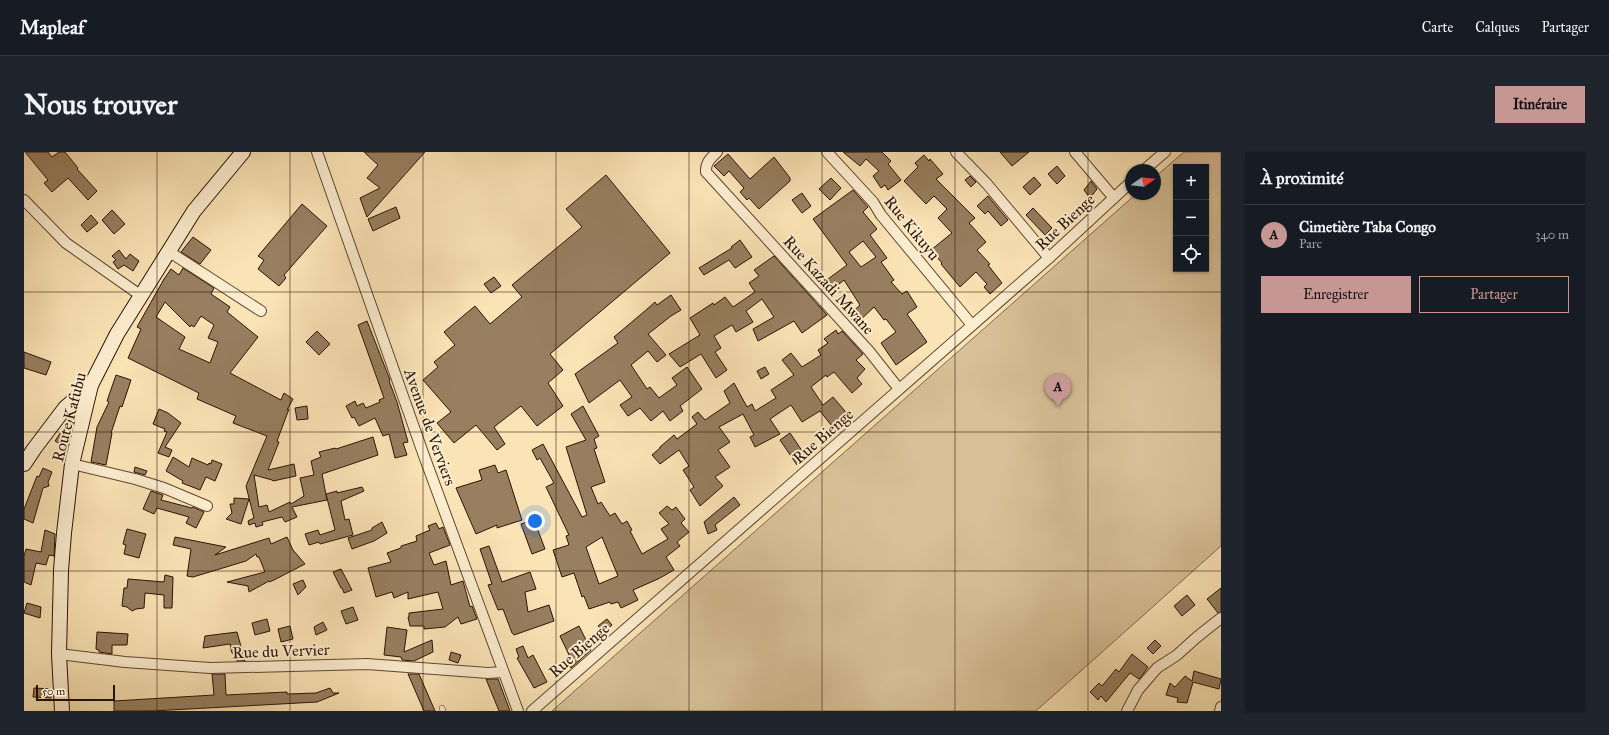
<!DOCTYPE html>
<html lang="fr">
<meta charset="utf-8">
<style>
:root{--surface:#171b24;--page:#20242c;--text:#f1f3f6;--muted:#9ea1a6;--line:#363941;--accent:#c59692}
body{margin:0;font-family:"IM FELL Great Primer",serif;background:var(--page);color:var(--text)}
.controls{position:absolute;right:12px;top:12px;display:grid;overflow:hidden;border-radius:0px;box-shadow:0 1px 3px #0004}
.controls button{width:36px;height:36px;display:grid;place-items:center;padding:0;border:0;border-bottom:1px solid var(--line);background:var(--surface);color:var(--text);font:20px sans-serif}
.compass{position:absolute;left:1101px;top:12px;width:36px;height:36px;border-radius:50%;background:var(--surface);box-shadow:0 1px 3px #0004;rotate:76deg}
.scale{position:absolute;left:12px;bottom:10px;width:79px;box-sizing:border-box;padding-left:4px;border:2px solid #2b1304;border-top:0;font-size:11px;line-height:14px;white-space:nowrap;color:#2b1304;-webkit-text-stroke:3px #fcedcf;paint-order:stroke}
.you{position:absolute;left:511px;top:369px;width:14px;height:14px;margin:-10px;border:3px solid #fff;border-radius:50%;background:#1a73e8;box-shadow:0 0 0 6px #1a73e833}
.badge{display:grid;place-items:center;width:26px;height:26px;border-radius:50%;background:var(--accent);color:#111;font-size:13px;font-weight:700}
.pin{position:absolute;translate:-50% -33px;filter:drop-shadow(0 1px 2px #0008)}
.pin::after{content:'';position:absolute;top:21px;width:14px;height:12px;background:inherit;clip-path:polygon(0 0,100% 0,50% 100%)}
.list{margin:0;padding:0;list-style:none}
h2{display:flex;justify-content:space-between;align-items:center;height:52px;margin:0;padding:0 16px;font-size:17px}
h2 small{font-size:13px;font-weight:400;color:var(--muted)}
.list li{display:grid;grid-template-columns:26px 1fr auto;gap:12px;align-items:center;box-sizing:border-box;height:60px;padding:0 16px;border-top:1px solid var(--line)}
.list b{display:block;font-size:15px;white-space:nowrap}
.list p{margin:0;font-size:13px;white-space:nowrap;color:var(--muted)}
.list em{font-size:13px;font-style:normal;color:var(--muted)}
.actions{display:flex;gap:8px;padding:12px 16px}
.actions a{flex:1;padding:9px 0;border:1px solid var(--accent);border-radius:0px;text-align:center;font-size:14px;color:var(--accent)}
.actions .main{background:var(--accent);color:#111}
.icon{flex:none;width:22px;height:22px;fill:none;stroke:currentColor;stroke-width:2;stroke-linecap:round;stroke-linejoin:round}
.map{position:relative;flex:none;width:1197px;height:559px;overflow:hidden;border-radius:0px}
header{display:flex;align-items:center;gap:24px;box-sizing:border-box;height:56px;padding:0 20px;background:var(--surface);border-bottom:1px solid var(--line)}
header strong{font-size:19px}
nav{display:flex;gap:22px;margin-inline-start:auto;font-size:14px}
.intro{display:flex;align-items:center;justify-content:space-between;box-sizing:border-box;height:96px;padding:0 24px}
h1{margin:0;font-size:28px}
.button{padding:10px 18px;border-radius:0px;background:var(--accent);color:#111;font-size:14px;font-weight:700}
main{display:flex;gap:24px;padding:0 24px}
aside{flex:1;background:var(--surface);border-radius:0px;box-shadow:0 1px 3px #0004}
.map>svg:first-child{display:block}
.green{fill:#d7c097;stroke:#816a4e;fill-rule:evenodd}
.building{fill:#977f60;stroke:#2b1304;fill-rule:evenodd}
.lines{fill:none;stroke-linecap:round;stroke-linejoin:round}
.lane-casing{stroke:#5f4730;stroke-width:6}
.street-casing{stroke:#5f4730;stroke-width:12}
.secondary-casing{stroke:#2b1304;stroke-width:16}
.lane{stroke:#fcedcf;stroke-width:5}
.street{stroke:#fcedcf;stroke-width:10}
.secondary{stroke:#fcedcf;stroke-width:14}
.grid{fill:none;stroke:#2b1304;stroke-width:1;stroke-opacity:0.55}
.labels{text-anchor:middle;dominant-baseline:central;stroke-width:4;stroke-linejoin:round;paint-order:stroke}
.street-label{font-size:16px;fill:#2b1304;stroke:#fcedcf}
</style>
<header>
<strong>Mapleaf</strong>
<nav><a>Carte</a><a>Calques</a><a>Partager</a></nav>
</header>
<div class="intro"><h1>Nous trouver</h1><a class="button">Itinéraire</a></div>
<main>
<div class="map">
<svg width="1197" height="559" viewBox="0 0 1197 559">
<rect width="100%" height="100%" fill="#fae3b5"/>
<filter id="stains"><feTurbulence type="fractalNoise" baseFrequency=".005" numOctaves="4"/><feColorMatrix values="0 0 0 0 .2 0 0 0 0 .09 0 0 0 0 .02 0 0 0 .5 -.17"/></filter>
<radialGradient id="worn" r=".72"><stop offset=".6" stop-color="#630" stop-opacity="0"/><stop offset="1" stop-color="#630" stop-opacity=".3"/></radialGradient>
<path class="green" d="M1160,0H1197V394L1012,559H528L1112,42H1131V25ZM1152,15H1182V117H1152Z"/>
<g class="building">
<path d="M1,0H24L28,5L35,0H41L54,16L53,17L73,39L64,48L44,26L28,40L20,31L24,28Z"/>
<path d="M340,0H401L343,65L336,46L356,36L343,26L354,13Z"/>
<path d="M819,0H858L867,9L864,12L877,28L864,38L861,33L857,36L849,24L855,19L842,7L836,14Z"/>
<path d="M976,0H1005L988,14Z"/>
<path d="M704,2L726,27L750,5L766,26V29L735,57L725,46L723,48L716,40L720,36L705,19L700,24L690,14Z"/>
<path d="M900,3L905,9L906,7L919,22L912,27L951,66L945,71L962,90L953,98L966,112L964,113L978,131L966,142L960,135L963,132L952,120L936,135L917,112L918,111L907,98L928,81L914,66L923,57L910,44L902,52L880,29L894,15L891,11Z"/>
<path d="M1033,14L1041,24L1033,32L1024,22Z"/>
<path d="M582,23L646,101L526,202L539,218L524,231L539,254L513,274L497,254L470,275L481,292L473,298L452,273L430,291L413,271L427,260L399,228L414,215L410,210L431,193L420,180L451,154L466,172L498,145L488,133L558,75L542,57Z"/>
<path d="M946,24L952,30L947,35L941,28Z"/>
<path d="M1010,25L1017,33L1006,43L999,35Z"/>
<path d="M807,26L817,36L806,48L795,37Z"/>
<path d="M1067,29L1073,37L1066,46L1060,38Z"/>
<path d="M829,38L844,55L839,60L853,77L846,83L863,106L857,110L870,128L867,130L878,142L883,139L893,155L883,162L903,190L872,213L857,191L872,180L862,167L860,168L850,155L832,172L824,164L836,153L820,128L810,136L804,127L823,113L789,67ZM839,89L852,105L837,115L825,100Z"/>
<path d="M778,41L787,54L778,61L768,48Z"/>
<path d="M964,44L984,68L977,74L964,59L961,62L953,54Z"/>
<path d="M278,52L303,74L260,123L262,126L255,134L234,117L240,108L234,104Z"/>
<path d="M372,55L376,66L349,79L344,67Z"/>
<path d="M1009,56L1028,76L1021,83L1002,63Z"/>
<path d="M88,58L101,72L90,82L78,68Z"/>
<path d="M67,63L74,71L63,80L57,73Z"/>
<path d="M169,85L187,98L176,112L157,100Z"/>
<path d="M716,88L728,105L711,116L705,108L680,123L675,116L708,96L707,95Z"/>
<path d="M95,98L102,107L106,102L115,109L109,119L100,113L94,117L89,110L92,108L88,104Z"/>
<path d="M750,104L803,163L778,181L770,169L734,189L729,177L750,165L738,147L722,159L729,170L712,180L708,173L690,184L697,196L691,200L703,218L692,226L677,202L656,215L645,202L676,183L666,166L689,151L690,153L701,145L709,155L731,140L725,131L735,124L730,118Z"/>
<path d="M159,116L190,136L187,142L206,155L203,160L234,185L206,221L257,248L260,241L269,247L263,258L265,257L253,289L255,290L244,318L270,312L272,324L249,329L248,328L230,323L235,355L243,353L245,360L266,350L267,352L280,344L276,326L290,323L287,309L297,305L295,300L311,296L312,297L349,285L354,303L298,322L303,348L268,355L273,365L261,370L258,365L238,370L239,373L232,375L231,371L225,373L224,369L230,366L222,334L243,284L209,271L212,264L173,247L175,241L104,206L117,177L113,175L140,127L147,117L155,123ZM141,150L166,175L167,173L170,175L177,164L190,173L184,186L194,190L186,211L155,197L161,185L132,165Z"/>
<path d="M470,125L477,134L467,141L460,132Z"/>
<path d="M647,143L657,158L647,164L624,182L642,203L633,210L624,199L607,213L623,237L626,235L635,246L653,233L648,226L663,215L678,237L656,254L659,259L646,269L639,259L627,269L616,256L604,264L596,253L608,245L596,228L565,251L551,222L594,191L590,185L622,158L631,150L633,153Z"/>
<path d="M343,169L366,228L365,229L373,250L384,290L379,291L383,303L371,306L365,282L359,284L351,266L335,274L330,265L328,266L322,254L331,249L333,254L339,251L342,256L356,250L355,248L360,246L334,173Z"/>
<path d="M812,178L814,182L818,179L839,202L832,208L841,217L833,226L838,232L828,241L810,220L803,225L802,223L787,235L799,253L809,245L826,265L811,278L796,259L778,270L767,253L746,267L756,282L731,295L726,285L730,283L719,262L695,275L706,290L694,298L706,315L691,325L699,334L676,354L666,338L670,335L659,318L665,314L655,298L636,312L628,303L636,296V295L650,283L653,287L673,272L668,265L674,260L681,268L706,251L700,239L710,231L723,255L728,252L731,259L752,246L747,238L770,223L758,208L767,201L778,215L797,203L794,198L804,191L800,187Z"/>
<path d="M293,179L306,192L295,203L282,190Z"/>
<path d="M0,200L27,210L22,223L0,216Z"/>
<path d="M741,215L745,222L737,227L733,219Z"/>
<path d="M92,223L107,228L98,255L96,254L87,281H88L82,313L67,310L73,275L85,250L83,249Z"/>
<path d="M283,254L284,267L273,268L271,256Z"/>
<path d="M559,254L575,284L570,287L573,296L570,297L581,330L567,335L574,352L577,350L586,364L591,361L598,372L603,369L608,378L606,379L618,402L644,387L637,377L645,372L635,361L643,354L648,358L652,355L661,367L657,371L665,380L653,390L656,394L642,405L650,418L634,427L609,438L614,448L597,456L594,450L587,452L586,450L565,457L560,444L558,445L550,421L538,425L529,398L545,393L542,384L545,383L522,335L530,331L516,306L513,308L508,298L519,292L558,365L563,363L542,295L562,288L547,262ZM578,385L594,424L575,432L562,395Z"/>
<path d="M135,257L144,261L157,271L141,295L148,298L145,305L134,301L143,280L140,279L141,277L129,272Z"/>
<path d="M45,268L49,271L45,288L41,295L31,289Z"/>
<path d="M766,281L783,306L773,313L756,288Z"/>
<path d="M149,305L165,315L168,306L184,313L185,311L187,312L188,308L198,312L191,329L182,325L176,338L158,331L159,329L142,319Z"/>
<path d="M471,313L474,321L482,318L498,368L473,376V373L452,382L432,336L458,328L455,318Z"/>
<path d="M111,315L123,319L121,323L110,320Z"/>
<path d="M19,316L28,320L24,330L25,334L19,336L9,371L0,367V357L13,324L15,325Z"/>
<path d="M338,335L340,339L317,349L321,368L325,367L329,383L296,392L295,390L285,393L281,382L294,378L296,383L311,378L302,342L313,339V341Z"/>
<path d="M127,339L139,343L137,348L168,356L169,355L180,360L172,376L162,371L165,365L133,356L130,362L119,357Z"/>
<path d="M710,345L716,353L691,373L693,378L684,382L680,370Z"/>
<path d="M210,346L225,347L217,372L202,367L208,361L206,352H210Z"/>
<path d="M510,368L521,397L508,402L497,372Z"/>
<path d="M358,370L363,381L350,389L328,397L324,386L348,378V376Z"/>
<path d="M412,371L415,377L419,375L426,393L405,401L410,413L422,409L427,433L439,429L446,455L448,454L453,467L437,472L434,465L421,475L400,477V474H386L384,465H385V461L419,457L414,440L384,447V440L370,446L368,440L352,445L344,416L367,410L363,401L377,396V394L393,389L392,384L406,378L404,374Z"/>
<path d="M103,377L122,382L115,406L100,402L102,393L99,392Z"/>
<path d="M21,378L31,382L30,404L25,403L22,413L12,411L7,433L0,430V404L2,397L17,400Z"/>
<path d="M151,385L202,395L191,403L245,386L247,392L263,385L269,398L281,412L250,428L245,430V429L225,440L224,434L203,430L241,420L235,405H233L232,402L222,409L169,425L163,424L167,397L149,393Z"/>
<path d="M465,394L478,430L506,420L512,437L501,440L504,460L525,453L530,469L490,483L488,481L479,457L474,458L464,433L468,432L456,397Z"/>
<path d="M317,417L328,438L320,441L318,436H317L309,420Z"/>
<path d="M141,423L149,425L148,456H140V443L121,441L120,456L112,457L108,459L103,455L98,454L100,436H103L104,427L140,430Z"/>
<path d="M279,428L282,435L274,443L269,432Z"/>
<path d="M1197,436V460L1194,461L1183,447Z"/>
<path d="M1163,443L1171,453L1158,464L1150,454Z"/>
<path d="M3,451L17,455L16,466L0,461Z"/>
<path d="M329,455L334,468L322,472L317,459Z"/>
<path d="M243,467L246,479L231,483L228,471Z"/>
<path d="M583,467L588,473L580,480L574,474Z"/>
<path d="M299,470L303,478L292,483L290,475Z"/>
<path d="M266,474L269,487L257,490L254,477Z"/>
<path d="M555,474L567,498L547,516L542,508L546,505L536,484Z"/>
<path d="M363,475L383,478L380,500L408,488L409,500L390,509L378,508L377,505L360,503Z"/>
<path d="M73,480L104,482L103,493H88V502L75,500V498L72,497Z"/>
<path d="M213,480L221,509H213L211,503L208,501L206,492L179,496L181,484Z"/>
<path d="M1131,488L1137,494L1129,502L1123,496Z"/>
<path d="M499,494L504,506L509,503L523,530L510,536L493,506L495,505L492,497Z"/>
<path d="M427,500L437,503L434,511L425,508Z"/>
<path d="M1108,502L1124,515L1117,525L1115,527L1106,521L1082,550L1077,544L1074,548L1066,540L1075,531L1078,534L1092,517L1095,520Z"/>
<path d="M1170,519L1197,527L1195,537L1169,530L1163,551L1153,550L1154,546L1142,543L1146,531L1151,535L1161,524L1168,529Z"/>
<path d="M188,522H201L202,543L263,540V542L292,541L306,536L309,541H315L293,550L128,559H90V549L190,543Z"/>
<path d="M384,522H395L411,559H400Z"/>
<path d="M462,527H474L486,559H475Z"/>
<path d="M10,536L27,537V546L9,545Z"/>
</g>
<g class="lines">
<g class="lane-casing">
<path id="lane" d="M418,556L419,559"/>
</g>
<g class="street-casing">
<g id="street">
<path d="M293,0L399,301L494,559"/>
<path d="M693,0C687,6 681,11 682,20L845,199L875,237"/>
<path d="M803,0L849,50L857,63L948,173"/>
<path d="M932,0L963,32L1025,106"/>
<path d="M1051,0L1090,46"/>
<path d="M1120,18L1141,0"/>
<path d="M0,48L42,91L116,143"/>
<path d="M144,99L237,159"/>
<path d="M48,312L111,327L140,336L183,354"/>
<path d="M35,502L101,510L186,516L343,512L464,521L479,520"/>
<path d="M508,559L1025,106L1107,30"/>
<path d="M1103,559L1114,538L1133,516L1153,503L1173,485L1197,466"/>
<path d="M1196,559L1197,555"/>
</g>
</g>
<g class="secondary-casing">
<g id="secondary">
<path d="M0,312L10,297L41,256L67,233"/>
<path d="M38,559L35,502L37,418L40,381L48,312L67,233L93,182L170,59L219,0"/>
</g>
</g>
<use href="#lane" class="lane"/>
<use href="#street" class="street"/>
<use href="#secondary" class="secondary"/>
</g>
<path class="grid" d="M133,0V559M266,0V559M399,0V559M532,0V559M665,0V559M798,0V559M931,0V559M1064,0V559M0,140H1197M0,280H1197M0,419H1197"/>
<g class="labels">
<g class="street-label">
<text transform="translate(1041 70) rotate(-43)">Rue Bienge</text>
<text transform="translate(888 76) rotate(51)">Rue Kikuyu</text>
<text transform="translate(805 133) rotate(48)">Rue Kazadi Mwane</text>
<text transform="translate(45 265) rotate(-75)">Route Kafubu</text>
<text transform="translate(406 275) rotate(70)">Avenue de Verviers</text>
<text transform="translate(799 284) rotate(-41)">Rue Bienge</text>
<text transform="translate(555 498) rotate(-41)">Rue Bienge</text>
<text transform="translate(257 499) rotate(-2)">Rue du Vervier</text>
</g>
</g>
<rect width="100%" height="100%" filter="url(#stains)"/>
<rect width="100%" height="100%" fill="url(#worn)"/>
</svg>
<div class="controls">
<button>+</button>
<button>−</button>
<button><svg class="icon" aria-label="locate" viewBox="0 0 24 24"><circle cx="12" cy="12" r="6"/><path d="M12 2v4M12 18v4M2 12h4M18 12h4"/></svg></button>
</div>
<svg class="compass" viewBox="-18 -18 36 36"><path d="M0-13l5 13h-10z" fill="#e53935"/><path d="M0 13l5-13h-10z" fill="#9ea1a6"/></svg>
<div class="scale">50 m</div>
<div class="you"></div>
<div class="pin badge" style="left:1034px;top:255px">A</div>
</div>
<aside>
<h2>À proximité<small></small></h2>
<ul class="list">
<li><span class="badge">A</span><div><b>Cimetière Taba Congo</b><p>Parc</p></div><em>340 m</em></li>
</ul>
<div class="actions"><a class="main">Enregistrer</a><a>Partager</a></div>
</aside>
</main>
